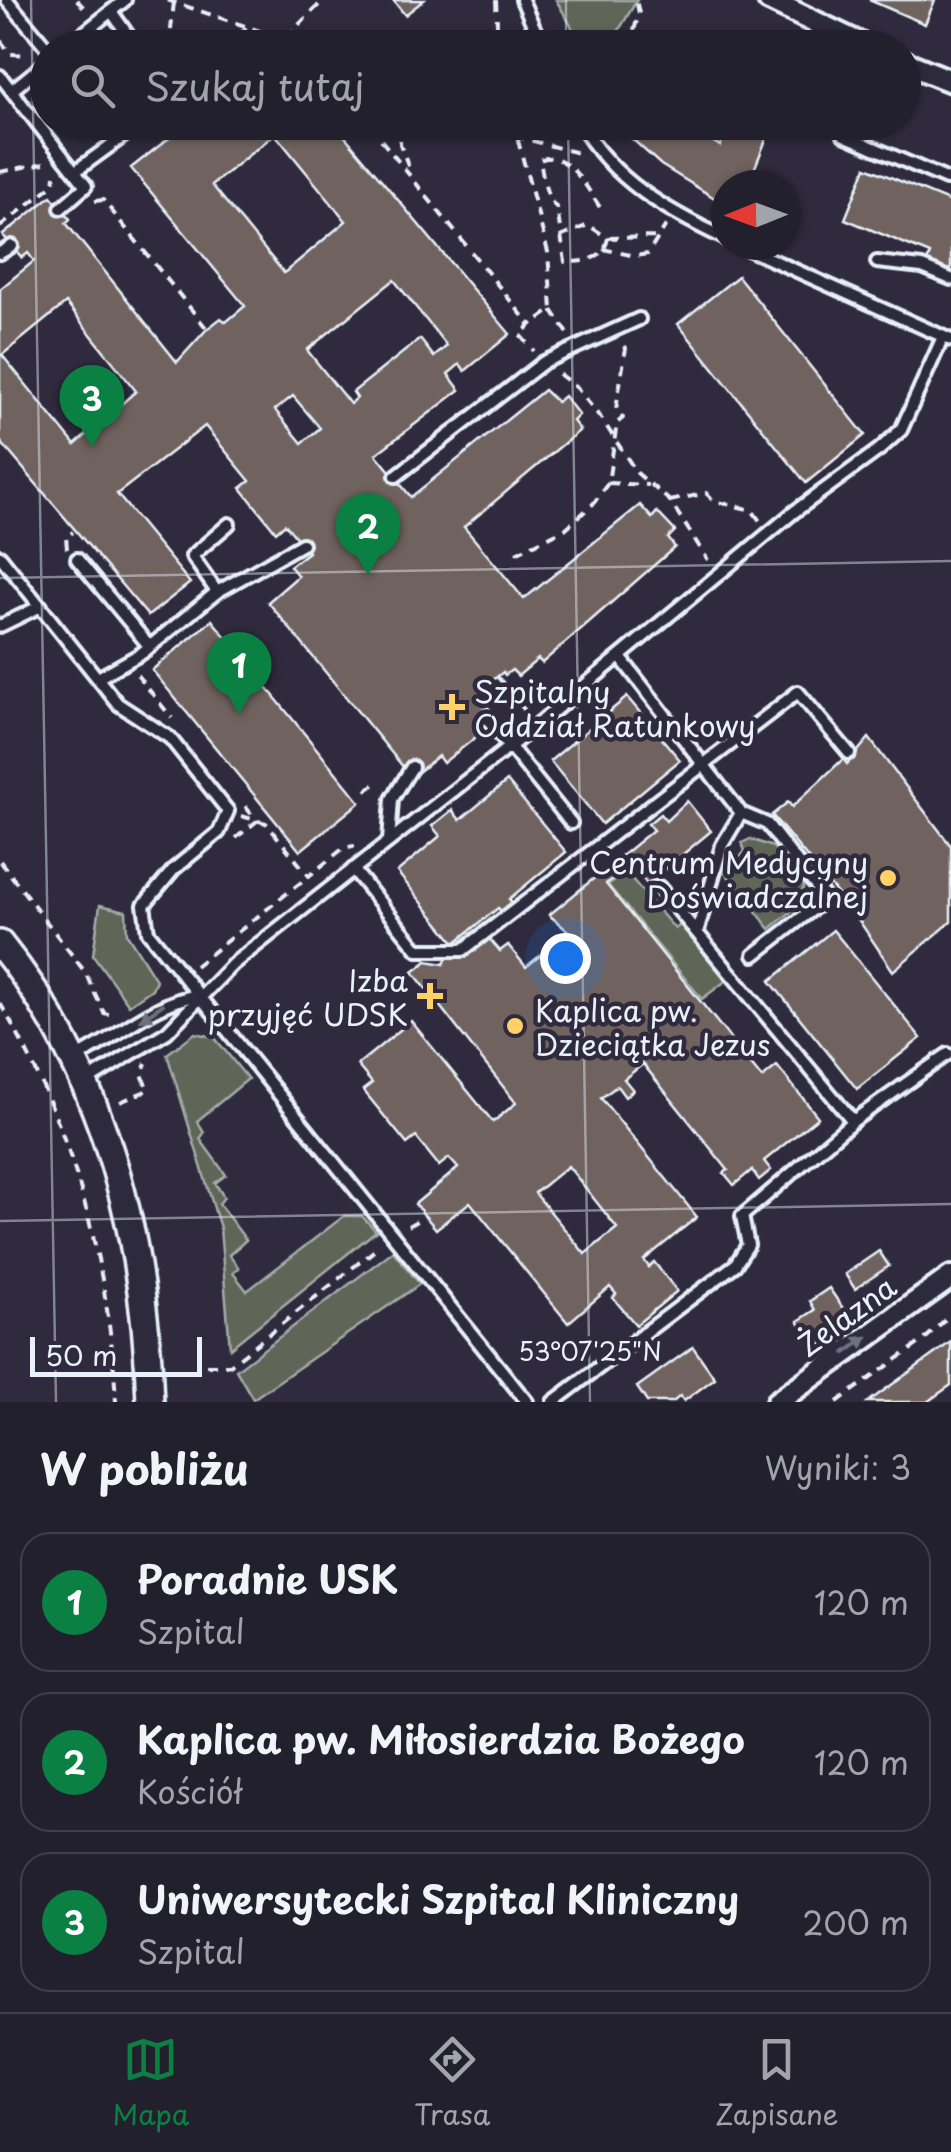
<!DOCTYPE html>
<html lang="pl">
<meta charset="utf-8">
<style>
:root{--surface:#23202e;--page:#2f2d3a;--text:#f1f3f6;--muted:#a3a3aa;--line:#403e4a;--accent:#0b8043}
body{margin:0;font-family:"Playpen Sans",sans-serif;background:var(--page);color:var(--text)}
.compass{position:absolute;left:711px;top:170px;width:90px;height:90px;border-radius:50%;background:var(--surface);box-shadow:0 2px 8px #0004;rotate:269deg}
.scale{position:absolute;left:30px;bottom:25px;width:172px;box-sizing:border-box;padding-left:10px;border:5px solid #e8f1f8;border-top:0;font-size:28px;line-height:35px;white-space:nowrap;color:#e8f1f8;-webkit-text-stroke:8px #2f2a3d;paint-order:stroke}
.you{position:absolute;left:565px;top:958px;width:35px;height:35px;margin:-25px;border:8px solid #fff;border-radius:50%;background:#1a73e8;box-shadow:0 0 0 15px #1a73e833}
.badge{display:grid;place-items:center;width:65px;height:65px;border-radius:50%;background:var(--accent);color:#fff;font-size:32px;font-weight:700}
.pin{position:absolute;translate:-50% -82px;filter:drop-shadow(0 2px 5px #0008)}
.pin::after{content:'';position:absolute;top:52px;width:35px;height:30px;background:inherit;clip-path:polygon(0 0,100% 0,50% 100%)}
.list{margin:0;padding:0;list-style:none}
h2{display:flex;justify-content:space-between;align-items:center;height:130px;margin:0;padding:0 40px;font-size:42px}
h2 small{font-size:32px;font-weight:400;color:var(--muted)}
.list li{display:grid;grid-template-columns:65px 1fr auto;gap:30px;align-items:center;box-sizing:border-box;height:140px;margin:0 20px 20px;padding:0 20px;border:2px solid var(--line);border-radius:30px}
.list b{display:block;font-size:38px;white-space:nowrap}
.list p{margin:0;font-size:32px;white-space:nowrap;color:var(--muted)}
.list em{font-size:32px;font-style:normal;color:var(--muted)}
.icon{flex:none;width:55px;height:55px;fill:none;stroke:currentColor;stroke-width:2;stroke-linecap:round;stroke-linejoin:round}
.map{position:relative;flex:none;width:951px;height:1402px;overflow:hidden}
.search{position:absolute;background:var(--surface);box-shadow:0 2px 8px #0004;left:30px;right:30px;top:30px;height:110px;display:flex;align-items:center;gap:25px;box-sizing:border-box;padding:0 35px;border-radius:55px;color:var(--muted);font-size:38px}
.sheet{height:610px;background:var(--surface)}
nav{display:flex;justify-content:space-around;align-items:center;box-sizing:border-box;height:140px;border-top:2px solid var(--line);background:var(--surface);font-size:28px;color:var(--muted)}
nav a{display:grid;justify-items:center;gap:5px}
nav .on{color:var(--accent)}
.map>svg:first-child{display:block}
.green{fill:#5f6659;stroke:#a4aca8;stroke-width:2.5}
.building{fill:#70645f;stroke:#e8f1f8;stroke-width:2.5;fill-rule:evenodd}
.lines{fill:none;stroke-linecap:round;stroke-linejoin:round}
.service-casing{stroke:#e8f1f8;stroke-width:18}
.minor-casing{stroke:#e8f1f8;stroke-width:28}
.tertiary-casing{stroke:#e8f1f8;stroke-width:32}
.path{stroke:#e8f1f8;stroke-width:4;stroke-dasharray:10 8;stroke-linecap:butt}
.service{stroke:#2f2a3d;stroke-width:10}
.minor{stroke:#2f2a3d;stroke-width:20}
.tertiary{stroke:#2f2a3d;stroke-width:25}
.oneway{fill:#70707e}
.ticks{fill:none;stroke:#e8f1f8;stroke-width:2.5;stroke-opacity:0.45}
.poi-dot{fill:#ffd166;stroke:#2f2a3d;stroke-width:4}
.labels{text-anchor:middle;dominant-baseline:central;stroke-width:9;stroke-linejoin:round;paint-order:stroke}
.poi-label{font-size:30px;fill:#e8f1f8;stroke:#2f2a3d;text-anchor:start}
.street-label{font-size:30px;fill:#e8f1f8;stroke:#2f2a3d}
.ticks-label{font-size:25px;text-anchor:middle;fill:#e8f1f8;stroke:#2f2a3d;stroke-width:9;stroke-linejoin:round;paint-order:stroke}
</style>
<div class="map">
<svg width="951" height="1402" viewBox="0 0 951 1402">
<rect width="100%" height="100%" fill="#2f2a3d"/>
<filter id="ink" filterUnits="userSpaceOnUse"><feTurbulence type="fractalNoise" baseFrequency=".01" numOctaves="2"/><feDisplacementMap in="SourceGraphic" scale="20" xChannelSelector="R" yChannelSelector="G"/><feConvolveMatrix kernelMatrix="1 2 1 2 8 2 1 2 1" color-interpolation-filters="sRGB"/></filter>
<g filter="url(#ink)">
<g class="green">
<path d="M556,0H637L609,47L584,48Z"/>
<path d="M750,839L773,847L805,882L798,906L770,929L724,871L727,864L733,866L745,851L742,843Z"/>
<path d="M625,871L675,929L680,925L727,980L702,999L608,885Z"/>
<path d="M100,905L126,911L127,934L156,980L152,989L129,1005L93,955Z"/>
<path d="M195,1033L214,1037L248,1079L197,1121L204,1133L200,1139L226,1175L215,1183L224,1197L219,1204L246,1240L229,1255L239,1268L233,1273L247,1291L344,1216H362L376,1231L230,1348L220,1228L167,1054Z"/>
<path d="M393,1251L420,1284L253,1399L236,1370Z"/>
</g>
<g class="building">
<path d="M393,0H424L405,15Z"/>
<path d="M869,0H935L925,24Z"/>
<path d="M660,35L691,48H654Z"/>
<path d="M166,122H333L510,334L465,371L460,364L448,374L460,390L376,454L411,497L544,390L557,402L564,396L579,415L573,421L580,430L464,527L524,599L640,505L652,518L657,512L675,531L668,538L675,547L542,663L538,659L518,676L512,670L505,675L503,672L489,683L485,691L490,699L484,703L492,712L476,726L480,734L443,763L438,756L417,773L409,764L404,768L268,602L298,576L290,566L308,552L285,524L276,532L241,488L250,481L205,426L117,494L190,583L148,616L0,441V289L34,261L28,253L22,258L3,235L51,196L70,219L66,223L177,362L207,329L221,318L226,322L245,306L131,168L169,138ZM275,134L346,221L284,273L212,185ZM394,280L447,346L434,357L420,339L353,392L357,398L350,404L307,350ZM66,303L136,391L75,445L2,355ZM293,396L320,428L302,443L275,410Z"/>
<path d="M622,122H683L720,146L730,122H773L748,185H726V205L661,165L620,128Z"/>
<path d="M866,167L951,202V272L927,262L930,254L845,219Z"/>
<path d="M738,276L865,435L806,483L678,324Z"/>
<path d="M212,620L360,802L300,851L152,670Z"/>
<path d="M627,697L680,760L602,824L550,761Z"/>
<path d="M869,738L951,846V922L893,971L858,919L772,815L788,802L792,807L843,759L847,764Z"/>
<path d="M507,781L566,852L509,899L512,902L501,911L498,908L455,943L397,872L440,836L432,826L452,810L460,820Z"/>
<path d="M687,801L711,831L647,884L631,864L606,884L762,1078L777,1066L818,1117L764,1161L771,1170L759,1180L752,1170L734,1185L724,1173L728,1170L643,1064L624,1079L633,1090L625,1097L617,1086L601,1098L697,1217L644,1260L649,1267L654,1262L677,1291L636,1325L613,1298L616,1294L610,1287L568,1323L470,1202L436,1229L415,1204L458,1168L449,1158L439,1166L416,1137L407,1144L363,1090L372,1083L357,1065L411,1021L493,1122L516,1103L413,972L427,961L444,964L448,955L465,956L488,937L500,951L508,945L526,967L569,932L549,915L653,830L648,824L660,814L666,821ZM568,1166L617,1228L585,1254L535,1193Z"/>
<path d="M833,930L921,1038L857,1089L770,981Z"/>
<path d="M879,1251L889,1266L855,1289L845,1274Z"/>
<path d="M829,1288L853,1323L816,1348L798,1321L815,1310L810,1301Z"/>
<path d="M951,1342V1385L927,1402H868Z"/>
<path d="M693,1347L715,1378L684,1401L680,1396L673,1402H647L637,1387Z"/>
</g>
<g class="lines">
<g class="service-casing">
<g id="service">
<path d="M7,0L48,49"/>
<path d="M522,0L543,48"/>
<path d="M111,11L137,48"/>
<path d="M65,48L125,0"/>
<path d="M0,76L86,186L61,208"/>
<path d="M12,90L48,61"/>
<path d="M579,122C613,181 667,211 726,239"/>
<path d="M844,135L946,179"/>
<path d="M77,170L143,122"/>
<path d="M739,245L951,340"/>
<path d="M0,253L12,246"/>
<path d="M877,262L922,267L951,279"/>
<path d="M396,476L544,362L639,319"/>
<path d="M0,556L118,704L170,738L228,811L219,832L174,869L144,905L148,932L527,1402"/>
<path d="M77,559L150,647"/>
<path d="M217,592L192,556L229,524"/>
<path d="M0,626L41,606"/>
<path d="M620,657L741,813L767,824L826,899L754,955"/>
<path d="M98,678L142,653L217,592L302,544"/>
<path d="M486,717L571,823"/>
<path d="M389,841L392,799L412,767"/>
<path d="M353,869L418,950H463L798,692L849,753"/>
<path d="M698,930L722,845L741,813"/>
<path d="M73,1059C116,1039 152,1002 199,995"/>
<path d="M85,1082L167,1032L233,964L537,725L794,512L880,449L901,430L943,337"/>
<path d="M853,1121L948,1054"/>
<path d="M553,1402L735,1265L748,1245L742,1216L853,1121L659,887"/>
</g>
</g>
<g class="minor-casing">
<g id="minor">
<path d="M769,0L869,48"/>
<path d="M904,62L951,81"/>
<path d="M777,1402L951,1277"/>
</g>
</g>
<g class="tertiary-casing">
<path id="tertiary" d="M0,944C106,1075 145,1237 150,1402"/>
</g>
<g class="path">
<path d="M77,0L87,11"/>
<path d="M167,0L284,39L324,0"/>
<path d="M496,0L498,48"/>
<path d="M0,40L11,54L28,55"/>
<path d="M169,48L174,2"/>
<path d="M231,48L246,27"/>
<path d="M273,48L284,39L311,48"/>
<path d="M473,48L496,28"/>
<path d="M629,48L639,13L636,0"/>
<path d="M378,122L382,141L530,325L520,335L534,351"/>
<path d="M401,122L400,144L411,173"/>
<path d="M462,122L578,153"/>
<path d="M513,122L548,252L552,310L530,325"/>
<path d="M0,172L44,163"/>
<path d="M95,201L103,200L207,329"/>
<path d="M0,227L54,184L55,175"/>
<path d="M560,237L588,225L608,238C604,260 584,262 565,262L557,208C545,198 543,175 540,160C569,147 590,195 604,213"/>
<path d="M608,238L661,237"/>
<path d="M603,249L635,256L648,254L666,225"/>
<path d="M552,310L569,335"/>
<path d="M559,374L577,388L603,421L637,473L670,501L708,560"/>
<path d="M608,483L648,485"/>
<path d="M670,501L706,493L714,501L752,510L760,521"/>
<path d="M67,549L66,537L73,532"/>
<path d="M516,553L565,529L593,504L608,483L617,423L623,418L616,409L626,348L623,342"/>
<path d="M137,675L172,718"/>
<path d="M497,676L527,713"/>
<path d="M366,791L378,781"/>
<path d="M241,816L266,823L309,876L345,847L355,846"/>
<path d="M236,838L257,821L245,806"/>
<path d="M0,861L85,972L104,1013L113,1015"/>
<path d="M195,966L309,876"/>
<path d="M0,1003C72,1125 109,1261 116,1402"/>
<path d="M120,1102L148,1090L142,1074L146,1063"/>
<path d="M408,1226L425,1216"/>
<path d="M206,1365H230L380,1246"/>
<path d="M837,1402L924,1340L951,1314"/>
</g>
<use href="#service" class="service"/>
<use href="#minor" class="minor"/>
<use href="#tertiary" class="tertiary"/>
</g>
<defs><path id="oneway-solid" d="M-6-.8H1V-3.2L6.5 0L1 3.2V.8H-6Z" transform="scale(2.5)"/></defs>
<g class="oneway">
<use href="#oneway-solid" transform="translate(152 1012) rotate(145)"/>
<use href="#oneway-solid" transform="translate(856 1345) rotate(-36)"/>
</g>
</g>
<path class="ticks" d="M31,0L56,1402M566,0V48M568,122L590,1402M0,578L951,561M0,1221L951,1204"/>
<g class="poi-dot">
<path d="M447 692h10v10h10v10h-10v10h-10v-10h-10v-10h10z"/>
<circle cx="888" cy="878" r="10"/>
<path d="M425 981h10v10h10v10h-10v10h-10v-10h-10v-10h10z"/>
<circle cx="515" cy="1026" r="10"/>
</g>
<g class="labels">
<g class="poi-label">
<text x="474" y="690">Szpitalny<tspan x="474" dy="34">Oddział Ratunkowy</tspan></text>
<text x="868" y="861" text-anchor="end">Centrum Medycyny<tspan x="868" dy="34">Doświadczalnej</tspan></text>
<text x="408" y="979" text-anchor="end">Izba<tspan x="408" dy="34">przyjęć UDSK</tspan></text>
<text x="535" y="1009">Kaplica pw.<tspan x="535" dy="34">Dzieciątka Jezus</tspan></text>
</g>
<g class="street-label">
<text transform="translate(846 1315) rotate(-36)">Żelazna</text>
</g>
</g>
<g class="ticks-label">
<text x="590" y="1361">53°07'25"N</text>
</g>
</svg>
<svg class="compass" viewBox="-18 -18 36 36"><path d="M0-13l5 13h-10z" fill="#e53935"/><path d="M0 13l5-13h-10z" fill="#a3a3aa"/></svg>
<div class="scale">50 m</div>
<div class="you"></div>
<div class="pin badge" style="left:239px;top:714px">1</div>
<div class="pin badge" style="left:368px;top:575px">2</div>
<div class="pin badge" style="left:92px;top:447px">3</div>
<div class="search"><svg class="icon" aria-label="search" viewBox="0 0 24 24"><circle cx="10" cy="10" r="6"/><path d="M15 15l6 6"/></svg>Szukaj tutaj</div>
</div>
<section class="sheet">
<h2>W pobliżu<small>Wyniki: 3</small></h2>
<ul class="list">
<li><span class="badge">1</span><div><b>Poradnie USK</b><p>Szpital</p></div><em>120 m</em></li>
<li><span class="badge">2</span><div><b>Kaplica pw. Miłosierdzia Bożego</b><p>Kościół</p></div><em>120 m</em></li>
<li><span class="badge">3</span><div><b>Uniwersytecki Szpital Kliniczny</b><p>Szpital</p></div><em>200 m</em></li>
</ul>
</section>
<nav>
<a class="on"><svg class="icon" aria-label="map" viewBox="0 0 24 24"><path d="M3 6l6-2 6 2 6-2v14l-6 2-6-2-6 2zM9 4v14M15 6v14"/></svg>Mapa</a>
<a><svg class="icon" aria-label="directions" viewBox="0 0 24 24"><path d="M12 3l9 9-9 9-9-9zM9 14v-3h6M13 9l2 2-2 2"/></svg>Trasa</a>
<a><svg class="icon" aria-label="saved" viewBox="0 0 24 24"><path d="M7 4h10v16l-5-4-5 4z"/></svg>Zapisane</a>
</nav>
